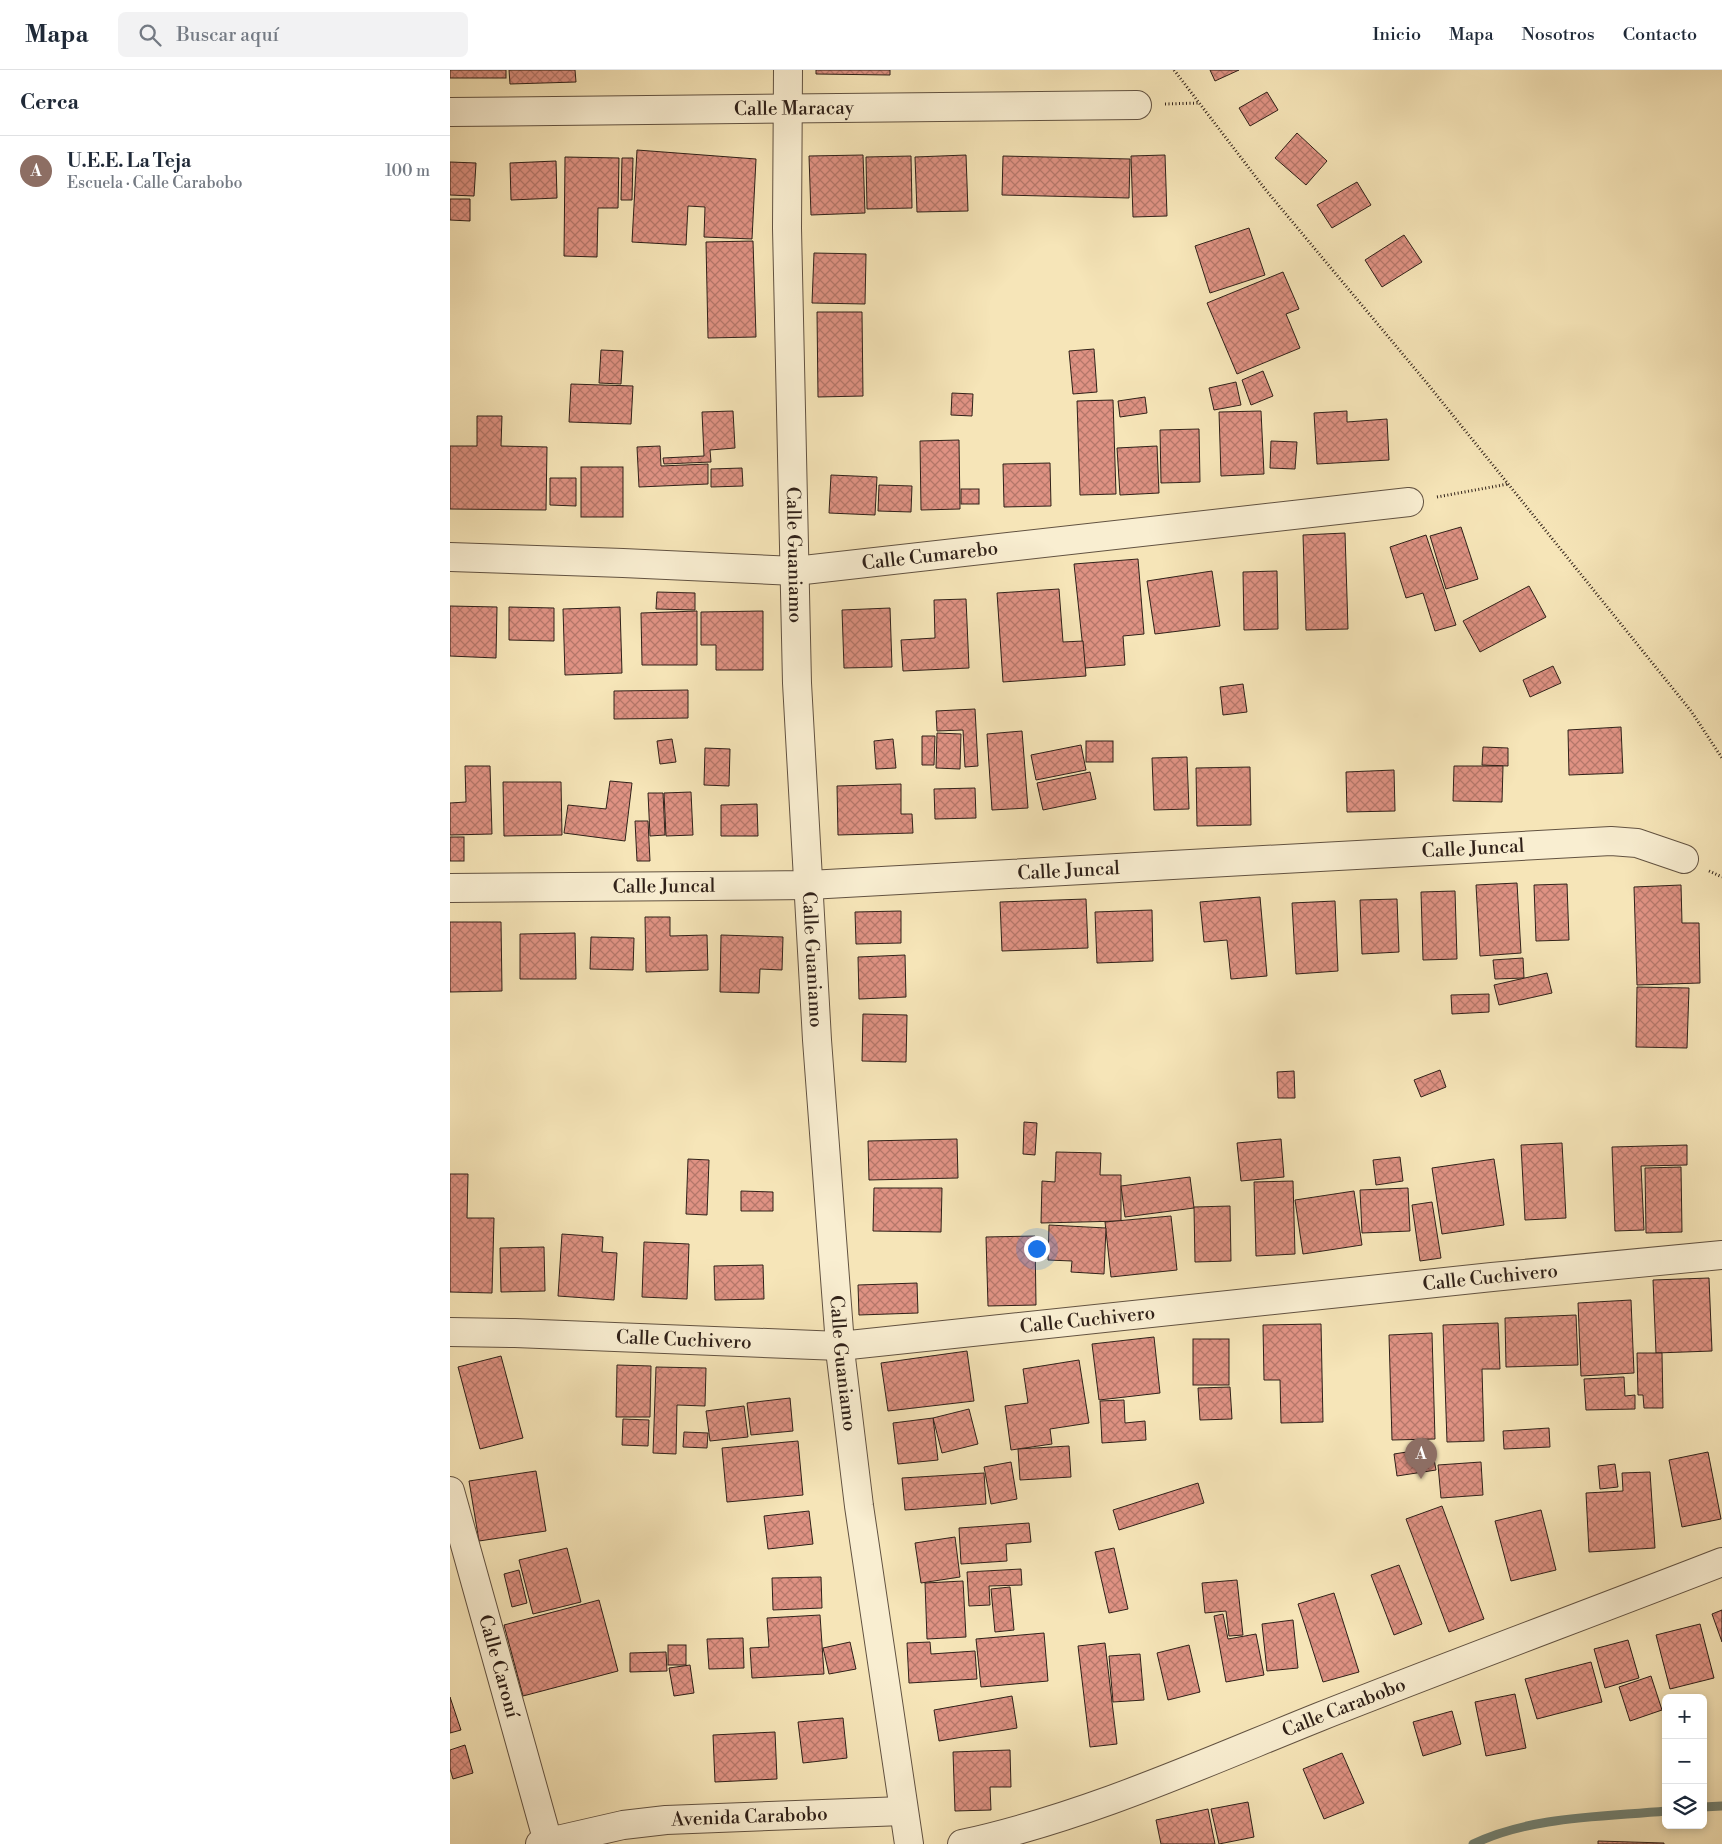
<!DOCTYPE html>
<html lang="es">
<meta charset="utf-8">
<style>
:root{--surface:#fff;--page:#f2f2f3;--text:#1f2937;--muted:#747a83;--line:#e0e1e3;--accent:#1a73e8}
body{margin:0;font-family:"Libre Bodoni",serif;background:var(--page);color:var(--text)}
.controls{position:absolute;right:15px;bottom:15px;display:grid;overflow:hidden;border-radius:8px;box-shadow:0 2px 8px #0003}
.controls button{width:45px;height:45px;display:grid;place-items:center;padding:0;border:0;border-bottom:1px solid var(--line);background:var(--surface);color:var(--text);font:25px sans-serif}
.you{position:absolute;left:586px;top:1178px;width:18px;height:18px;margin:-12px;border:4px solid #fff;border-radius:50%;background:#1a73e8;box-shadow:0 0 0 8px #1a73e833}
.badge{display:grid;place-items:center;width:32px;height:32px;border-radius:50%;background:var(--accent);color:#fff;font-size:16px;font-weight:700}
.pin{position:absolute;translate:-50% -41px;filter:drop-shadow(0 1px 2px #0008)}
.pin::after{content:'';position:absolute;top:26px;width:18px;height:15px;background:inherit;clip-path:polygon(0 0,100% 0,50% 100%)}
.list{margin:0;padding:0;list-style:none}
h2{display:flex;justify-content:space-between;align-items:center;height:65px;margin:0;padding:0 20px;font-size:21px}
h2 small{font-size:16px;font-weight:400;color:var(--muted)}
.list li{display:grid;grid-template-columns:32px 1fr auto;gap:15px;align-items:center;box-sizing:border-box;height:70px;padding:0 20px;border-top:1px solid var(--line)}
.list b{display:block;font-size:19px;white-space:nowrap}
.list p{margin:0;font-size:16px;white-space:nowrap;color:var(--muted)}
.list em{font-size:16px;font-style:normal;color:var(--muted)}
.icon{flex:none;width:28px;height:28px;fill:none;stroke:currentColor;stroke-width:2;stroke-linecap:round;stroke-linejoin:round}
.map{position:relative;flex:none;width:1272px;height:1774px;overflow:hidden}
header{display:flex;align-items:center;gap:30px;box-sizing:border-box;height:70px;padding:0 25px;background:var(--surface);border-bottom:1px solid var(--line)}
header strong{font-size:24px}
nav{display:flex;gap:28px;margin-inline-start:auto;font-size:18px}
.search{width:350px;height:45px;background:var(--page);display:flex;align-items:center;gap:12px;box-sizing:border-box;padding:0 18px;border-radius:8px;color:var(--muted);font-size:19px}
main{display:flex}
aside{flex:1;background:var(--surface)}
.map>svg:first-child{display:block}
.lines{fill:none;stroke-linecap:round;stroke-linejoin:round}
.stream{stroke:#718072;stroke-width:9}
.building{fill:url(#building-cross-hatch);stroke:#302119}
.minor-casing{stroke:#625241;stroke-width:30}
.path{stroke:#302119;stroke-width:3;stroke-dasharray:1 2.5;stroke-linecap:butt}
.minor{stroke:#f9eed1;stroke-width:28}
.labels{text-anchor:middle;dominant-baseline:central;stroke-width:4;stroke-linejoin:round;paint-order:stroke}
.street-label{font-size:19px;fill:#302119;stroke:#f9eed1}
</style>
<header>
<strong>Mapa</strong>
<div class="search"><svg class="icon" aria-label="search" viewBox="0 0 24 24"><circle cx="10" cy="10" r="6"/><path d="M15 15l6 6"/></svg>Buscar aquí</div>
<nav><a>Inicio</a><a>Mapa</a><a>Nosotros</a><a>Contacto</a></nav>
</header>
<main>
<aside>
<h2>Cerca<small></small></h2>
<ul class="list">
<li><span class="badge" style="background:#8d6e63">A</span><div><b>U.E.E. La Teja</b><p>Escuela · Calle Carabobo</p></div><em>100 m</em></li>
</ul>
</aside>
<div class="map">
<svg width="1272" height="1774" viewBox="0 0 1272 1774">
<defs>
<pattern id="building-cross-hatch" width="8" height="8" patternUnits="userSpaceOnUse" patternTransform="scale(1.25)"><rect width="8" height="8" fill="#df9283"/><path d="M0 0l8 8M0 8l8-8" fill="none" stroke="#b5776a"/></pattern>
</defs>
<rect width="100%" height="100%" fill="#f6e5b8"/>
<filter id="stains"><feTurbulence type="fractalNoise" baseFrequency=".004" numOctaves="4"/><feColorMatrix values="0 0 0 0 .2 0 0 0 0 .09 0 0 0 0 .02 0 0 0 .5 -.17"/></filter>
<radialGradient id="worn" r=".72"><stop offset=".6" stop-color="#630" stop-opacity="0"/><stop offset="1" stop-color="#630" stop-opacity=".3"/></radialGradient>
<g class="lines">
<g class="stream">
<path d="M1253,1737L1272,1736"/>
<path d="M1023,1774C1082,1746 1152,1747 1216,1741"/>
</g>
</g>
<g class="building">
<rect x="0" y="0" width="56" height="8"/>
<path d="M59,0H125L126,12L60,14Z"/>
<path d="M366,0H440V5L366,4Z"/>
<path d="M760,0H789L765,11Z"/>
<path d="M817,22L828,40L800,56L789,38Z"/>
<path d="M847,63L877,91L856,115L825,88Z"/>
<path d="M187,80L306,89L302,169L254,167L255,137L238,136L236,175L182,172Z"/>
<path d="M413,85L415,143L361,145L359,86Z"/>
<path d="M516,85L518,141L467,142L465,87Z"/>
<path d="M715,85L717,146L683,147L681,86Z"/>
<path d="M461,86L462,138L417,139L416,87Z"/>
<path d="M553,86L680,89L679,128L552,125Z"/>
<path d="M115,87L169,88L168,138H148L147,187L114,186Z"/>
<path d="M172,88H183L182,130H171Z"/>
<path d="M106,91L107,128L61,130L60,93Z"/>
<path d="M0,92L26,93L24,126L0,125Z"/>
<path d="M907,112L921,135L882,158L867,135Z"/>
<path d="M0,129H20V151L0,150Z"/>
<path d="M799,158L815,205L760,223L745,176Z"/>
<path d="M954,165L972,192L932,217L915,190Z"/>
<path d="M303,171L306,267L258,268L256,172Z"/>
<path d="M364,183L416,184L415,234L362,233Z"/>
<path d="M833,202L849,239L836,244L850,278L787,304L757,233Z"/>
<path d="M367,242H412L413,326L368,327Z"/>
<path d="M644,279L647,322L623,324L619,281Z"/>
<path d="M151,280L173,281L171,314L149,313Z"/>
<path d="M813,301L823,326L801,335L792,310Z"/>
<path d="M786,312L791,335L764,340L759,318Z"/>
<path d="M121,314L183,316L181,354L119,352Z"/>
<path d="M502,323L523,324L522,346L501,345Z"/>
<path d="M695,327L697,343L670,347L668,331Z"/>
<path d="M663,330L666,424L630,425L627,331Z"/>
<path d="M283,341L285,378L260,380L261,392L214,394L213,388L254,386L252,342Z"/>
<path d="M811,341L814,404L771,406L769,342Z"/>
<path d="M897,341V352L937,349L939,390L867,394L864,343Z"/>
<path d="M27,346H52L51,376L97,377L96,440L0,439V376H27Z"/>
<path d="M749,359L750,412L711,413L710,360Z"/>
<path d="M509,370L510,439L471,440L470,371Z"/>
<path d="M821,371L847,372L845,399L820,398Z"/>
<path d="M210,376L211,396L258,394V414L189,417L187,377Z"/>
<path d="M707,376L709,423L670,425L667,378Z"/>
<path d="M600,393L601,436L554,437L553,394Z"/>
<rect x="131" y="397" width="42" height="50"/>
<path d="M292,398L293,416L261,417V399Z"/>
<path d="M381,405L427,407L425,445L379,443Z"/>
<path d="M100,408H126V436L100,435Z"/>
<path d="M429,415L462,416L461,442L428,441Z"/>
<rect x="511" y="419" width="18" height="15"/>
<path d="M1011,457L1028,509L996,519L980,466Z"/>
<path d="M895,463L898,559L856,560L853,465Z"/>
<path d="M976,465L1006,555L985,561L973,523L956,528L940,477Z"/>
<path d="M688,489L694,564L673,566L675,595L635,598L624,494Z"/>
<path d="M762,501L770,556L705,564L697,511Z"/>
<path d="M827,501L828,559L794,560L793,502Z"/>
<path d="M1079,516L1096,547L1030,582L1013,551Z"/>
<path d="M609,519L613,572L633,571L636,606L553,612L547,523Z"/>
<path d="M207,522L245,523V540L206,539Z"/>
<path d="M516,529L519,598L453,601L451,570L485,568L484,530Z"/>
<path d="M0,536L47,537L46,588L0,586Z"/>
<path d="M59,537L104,538V571L59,570Z"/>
<path d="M170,537L172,603L115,605L113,539Z"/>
<path d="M440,538L442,597L394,598L392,540Z"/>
<path d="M247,541V595H192L191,543Z"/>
<path d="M313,541V600H266V575H251V542Z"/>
<path d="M1103,596L1111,613L1080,627L1073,610Z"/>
<path d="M793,614L797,642L773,645L770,617Z"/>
<path d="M238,620V648L164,649V621Z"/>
<path d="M525,639L528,696L515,697L513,660L487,661L486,641Z"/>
<path d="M1171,657L1173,703L1119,705L1118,660Z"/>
<path d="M572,661L578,738L542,740L537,664Z"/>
<path d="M487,663L511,664L510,699L486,698Z"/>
<path d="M472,666H485L484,695H472Z"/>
<path d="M222,669L226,692L210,694L207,671Z"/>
<path d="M443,669L446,698L426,699L424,671Z"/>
<rect x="636" y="671" width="27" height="21"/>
<path d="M631,675L636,700L586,710L581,685Z"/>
<path d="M1033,677L1058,678V696L1032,695Z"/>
<path d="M255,678L280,679L279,716L254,715Z"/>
<path d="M737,687L739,739L704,740L702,688Z"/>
<path d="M15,696H40L42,764L0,765V733L16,732Z"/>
<path d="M1004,696H1053L1052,732L1003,731Z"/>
<path d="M800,697L801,755L747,756L746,698Z"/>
<path d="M944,700L945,741L897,742L896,702Z"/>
<path d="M640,702L646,729L593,740L587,713Z"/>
<path d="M160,711L182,713L175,771L114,763L118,735L156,739Z"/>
<path d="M53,712H111L112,765L54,766Z"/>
<path d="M451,714V744H462L463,763L388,765L387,716Z"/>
<path d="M525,718L526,748L485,749L484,719Z"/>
<path d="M241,722L243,765L216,766L214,723Z"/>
<path d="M198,723H213L215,765L200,766Z"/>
<path d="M307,734L308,766H271V735Z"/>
<path d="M185,751H198L200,791H187Z"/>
<rect x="0" y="767" width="14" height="24"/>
<path d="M1067,813L1071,883L1030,886L1026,815Z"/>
<path d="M1117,814L1119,870L1086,871L1084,815Z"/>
<path d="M1231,815L1232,853H1249L1250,913L1187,915L1184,817Z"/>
<path d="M1005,821L1007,889L973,890L971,822Z"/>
<path d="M810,827L817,906L781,909L777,870L754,872L750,832Z"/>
<path d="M636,829L638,878L552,881L550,832Z"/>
<path d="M947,829L949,882L912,884L910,830Z"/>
<path d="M885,831L888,901L846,904L842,833Z"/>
<path d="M702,840L703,891L647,893L645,842Z"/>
<path d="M451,841V873L406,874L405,842Z"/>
<path d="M195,847H220V866L257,865L258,900L196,902Z"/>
<path d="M0,852H51L52,921L0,922Z"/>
<path d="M125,863L126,909H70V864Z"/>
<path d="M271,865L333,867L332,900L310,899L309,923L270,922Z"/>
<path d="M141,867L184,868L183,900L140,899Z"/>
<path d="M455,885L456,927L409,929L408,887Z"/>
<path d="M1073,888L1074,908L1045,909L1043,890Z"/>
<path d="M1097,903L1102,923L1049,935L1044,915Z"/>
<path d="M1187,917L1239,918L1237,978L1186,977Z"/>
<path d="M1039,924V942L1002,944L1001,925Z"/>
<path d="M413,944L457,945L456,992L412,991Z"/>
<path d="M990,1000L996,1017L971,1027L964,1010Z"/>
<path d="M844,1001L845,1028H828L827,1002Z"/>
<path d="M574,1052L587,1053L585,1085L573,1084Z"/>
<path d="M507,1069L508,1108L419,1110L418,1071Z"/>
<path d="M831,1069L834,1107L791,1111L787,1073Z"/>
<path d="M1112,1073L1116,1148L1075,1150L1071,1075Z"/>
<path d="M1237,1075V1095L1191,1096L1194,1160L1165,1161L1162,1077Z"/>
<path d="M606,1082L651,1083L650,1105H671V1151L591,1153L592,1111L605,1112Z"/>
<path d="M950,1087L953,1111L926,1115L923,1090Z"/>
<path d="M238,1089L259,1090L257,1145L236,1144Z"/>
<path d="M1044,1089L1054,1155L992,1164L982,1098Z"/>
<path d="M1231,1097L1232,1162L1196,1163L1195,1098Z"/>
<path d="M0,1104H18L17,1148H44L42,1223L0,1222Z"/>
<path d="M740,1107L744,1138L675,1147L671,1116Z"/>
<path d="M843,1111L845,1184L806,1186L804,1112Z"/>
<path d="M424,1118H492L491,1162L423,1161Z"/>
<path d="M958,1118L960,1161L912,1163L910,1120Z"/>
<path d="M291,1121L323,1122V1141H291Z"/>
<path d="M904,1121L912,1175L853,1184L845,1130Z"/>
<path d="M982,1132L991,1188L970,1191L962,1135Z"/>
<path d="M780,1136L781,1191L745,1192L744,1137Z"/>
<path d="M721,1146L727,1200L661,1207L655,1152Z"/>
<path d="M599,1155L656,1158L654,1204L621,1202L622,1191L598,1190Z"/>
<path d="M112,1164L153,1167L152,1182L167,1183L164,1230L108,1226Z"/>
<path d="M585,1166L586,1235L538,1236L536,1167Z"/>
<path d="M194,1172L239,1174L237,1229L192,1227Z"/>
<path d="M94,1177L95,1221L51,1222L50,1178Z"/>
<path d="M313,1195L314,1229L265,1230L264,1196Z"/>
<path d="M1259,1208L1262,1281L1206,1283L1203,1210Z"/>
<path d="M467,1213L468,1243L409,1245L408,1215Z"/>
<path d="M1181,1230L1184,1303L1131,1306L1128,1233Z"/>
<path d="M1126,1245L1128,1295L1056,1297L1055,1248Z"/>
<path d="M1048,1253L1050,1299H1032L1034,1371L997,1372L993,1255Z"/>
<path d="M871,1254L873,1352L831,1353L830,1310H814L813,1255Z"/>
<path d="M982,1263L985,1369L942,1370L939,1265Z"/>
<path d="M704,1267L710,1323L649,1330L642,1274Z"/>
<rect x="743" y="1269" width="36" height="46"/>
<path d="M517,1281L524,1331L438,1341L431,1293Z"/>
<path d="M1187,1283H1212L1213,1338H1194L1193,1325H1188Z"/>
<path d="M51,1286L73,1368L30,1379L8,1297Z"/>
<path d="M629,1290L639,1353L600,1359L602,1374L561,1380L555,1336L578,1333L573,1299Z"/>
<path d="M167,1295L201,1296L200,1347H166Z"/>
<path d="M206,1297L256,1298L255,1336L227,1335L226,1384L203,1383Z"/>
<path d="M1174,1307L1175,1326L1185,1325V1339L1136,1340L1134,1309Z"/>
<path d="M780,1317L782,1349L750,1350L748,1318Z"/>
<path d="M340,1328L343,1361L301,1365L297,1333Z"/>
<path d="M674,1330L675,1353L695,1351L696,1370L652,1373L650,1331Z"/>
<path d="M294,1336L298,1367L260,1371L256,1341Z"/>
<path d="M519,1339L528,1374L492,1383L483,1348Z"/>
<path d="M483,1348L488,1390L448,1394L443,1353Z"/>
<path d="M173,1349L199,1350L198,1376L172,1375Z"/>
<path d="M1099,1358L1100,1377L1054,1379L1053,1361Z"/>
<path d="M234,1362L258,1363L257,1378L233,1377Z"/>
<path d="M348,1371L353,1425L277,1432L272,1378Z"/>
<path d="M619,1376L621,1407L570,1410L568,1379Z"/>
<path d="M982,1378L986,1400L947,1406L944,1384Z"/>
<path d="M1258,1382L1271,1449L1232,1457L1219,1390Z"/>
<path d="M561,1392L567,1429L541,1434L534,1397Z"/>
<path d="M1031,1392L1033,1425L991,1428L988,1395Z"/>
<path d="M1165,1394L1168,1417L1150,1419L1148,1396Z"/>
<path d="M86,1401L96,1461L29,1471L19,1411Z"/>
<path d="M1200,1402L1205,1478L1139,1482L1136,1423L1173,1421L1172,1403Z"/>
<path d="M534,1403L536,1434L455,1440L452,1408Z"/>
<path d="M748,1413L754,1433L669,1460L663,1440Z"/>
<path d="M992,1436L1034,1549L999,1562L956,1449Z"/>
<path d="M1091,1440L1106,1500L1061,1511L1045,1451Z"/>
<path d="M359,1441L363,1474L318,1479L314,1446Z"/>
<path d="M579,1453L581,1472L556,1474L557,1491L511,1494L509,1458Z"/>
<path d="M505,1467L510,1507L471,1513L465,1473Z"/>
<path d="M117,1478L131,1532L83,1544L69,1490Z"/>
<path d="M664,1478L678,1539L659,1543L645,1482Z"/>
<path d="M949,1495L972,1554L944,1565L921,1505Z"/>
<path d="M571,1499L572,1515L539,1516L540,1535L519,1536L517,1502Z"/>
<path d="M69,1500L77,1533L62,1537L54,1504Z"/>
<path d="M371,1507L372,1538L323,1540L322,1508Z"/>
<path d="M787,1510L793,1565L779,1566L776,1541L755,1543L752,1513Z"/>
<path d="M513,1511L516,1567L477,1569L475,1513Z"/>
<path d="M560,1517L564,1560L545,1562L541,1519Z"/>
<path d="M884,1523L909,1602L873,1612L848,1534Z"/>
<path d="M149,1530L168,1601L73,1626L54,1555Z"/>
<path d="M1272,1540V1572L1262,1544Z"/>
<path d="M773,1544L778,1569L806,1564L814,1605L776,1612L764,1546Z"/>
<path d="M370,1545L374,1604L302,1608L300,1578L319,1577L317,1548Z"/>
<path d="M843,1550L848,1598L817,1601L812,1554Z"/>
<path d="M1250,1554L1264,1608L1220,1619L1206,1565Z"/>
<path d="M594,1563L598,1611L531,1617L526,1569Z"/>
<path d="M293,1568L294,1598L259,1599L257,1569Z"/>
<path d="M1178,1570L1189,1608L1155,1618L1144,1579Z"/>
<path d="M400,1572L406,1599L379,1604L373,1578Z"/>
<path d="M480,1572L481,1584L525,1581L527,1609L459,1613L457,1573Z"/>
<path d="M655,1573L667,1674L640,1677L628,1576Z"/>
<rect x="218" y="1575" width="18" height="20"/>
<path d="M739,1575L750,1622L718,1630L707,1583Z"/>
<path d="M216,1582L217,1601L180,1602V1583Z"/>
<path d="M690,1584L694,1630L663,1632L659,1586Z"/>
<path d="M1141,1592L1152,1632L1087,1649L1075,1609Z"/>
<path d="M240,1595L244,1623L224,1626L219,1598Z"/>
<path d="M1201,1606L1212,1640L1180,1651L1169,1617Z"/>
<path d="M1065,1624L1076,1678L1036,1686L1025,1632Z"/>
<path d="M562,1626L567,1658L489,1671L484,1640Z"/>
<path d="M0,1627L11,1660L0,1663Z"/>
<path d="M1002,1641L1011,1674L973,1686L963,1652Z"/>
<path d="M393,1648L397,1688L353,1693L348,1652Z"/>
<path d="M325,1662L327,1709L265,1712L263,1665Z"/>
<path d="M15,1675L23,1703L3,1709L0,1699V1680Z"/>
<path d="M560,1680L561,1717H540L541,1740L505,1741L503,1682Z"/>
<path d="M892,1683L914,1733L874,1749L853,1699Z"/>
<path d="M798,1732L804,1767L769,1774L761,1739Z"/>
<path d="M758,1739L765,1774H711L706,1750Z"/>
<path d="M1148,1771L1214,1773V1774H1148Z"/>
</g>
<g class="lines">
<g class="minor-casing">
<g id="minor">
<path id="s1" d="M338,0L337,158L347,613L367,970L391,1288L409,1436L459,1774"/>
<path id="s2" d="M0,42L687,35"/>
<path id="s3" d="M0,487L173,493L345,501L959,432"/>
<path id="s4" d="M0,818L359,815L1161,771L1187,773L1234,789"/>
<path id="s5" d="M0,1262L65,1263L390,1276L1042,1207L1272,1185"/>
<path id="s6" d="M0,1421L98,1772"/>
<path id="s7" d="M90,1774L173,1755L216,1750L453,1741"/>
<path id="s8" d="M512,1774C636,1747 752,1694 869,1647C1003,1594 1138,1544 1272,1492"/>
</g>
</g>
<g class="path">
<path d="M724,0L815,119L976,312L1241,641L1272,688"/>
<path d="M715,34L750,33"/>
<path d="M987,427L1058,414"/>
<path d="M1259,801L1272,807"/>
</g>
<use href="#minor" class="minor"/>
</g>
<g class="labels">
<g class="street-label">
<text stroke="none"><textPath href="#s2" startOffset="344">Calle Maracay</textPath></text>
<text stroke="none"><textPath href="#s1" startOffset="485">Calle Guaniamo</textPath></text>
<text stroke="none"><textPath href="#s3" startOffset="481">Calle Cumarebo</textPath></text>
<text stroke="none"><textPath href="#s4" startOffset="1024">Calle Juncal</textPath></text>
<text stroke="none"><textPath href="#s4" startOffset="619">Calle Juncal</textPath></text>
<text stroke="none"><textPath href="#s4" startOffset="214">Calle Juncal</textPath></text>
<text stroke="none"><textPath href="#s1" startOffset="890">Calle Guaniamo</textPath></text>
<text stroke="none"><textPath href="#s5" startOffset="1044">Calle Cuchivero</textPath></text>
<text stroke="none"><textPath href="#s5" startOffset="639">Calle Cuchivero</textPath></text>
<text stroke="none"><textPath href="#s5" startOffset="234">Calle Cuchivero</textPath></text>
<text stroke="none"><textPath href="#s1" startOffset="1295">Calle Guaniamo</textPath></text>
<text stroke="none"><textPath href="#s6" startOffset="182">Calle Caroní</textPath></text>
<text stroke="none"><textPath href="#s8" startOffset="406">Calle Carabobo</textPath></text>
<text stroke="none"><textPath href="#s7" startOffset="212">Avenida Carabobo</textPath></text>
</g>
</g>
<rect width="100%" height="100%" filter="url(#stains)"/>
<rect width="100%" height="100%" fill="url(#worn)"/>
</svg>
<div class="controls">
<button>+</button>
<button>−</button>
<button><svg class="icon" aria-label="layers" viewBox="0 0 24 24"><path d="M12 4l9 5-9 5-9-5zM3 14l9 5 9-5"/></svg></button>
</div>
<div class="you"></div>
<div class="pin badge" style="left:971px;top:1409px;background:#8d6e63">A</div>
</div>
</main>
